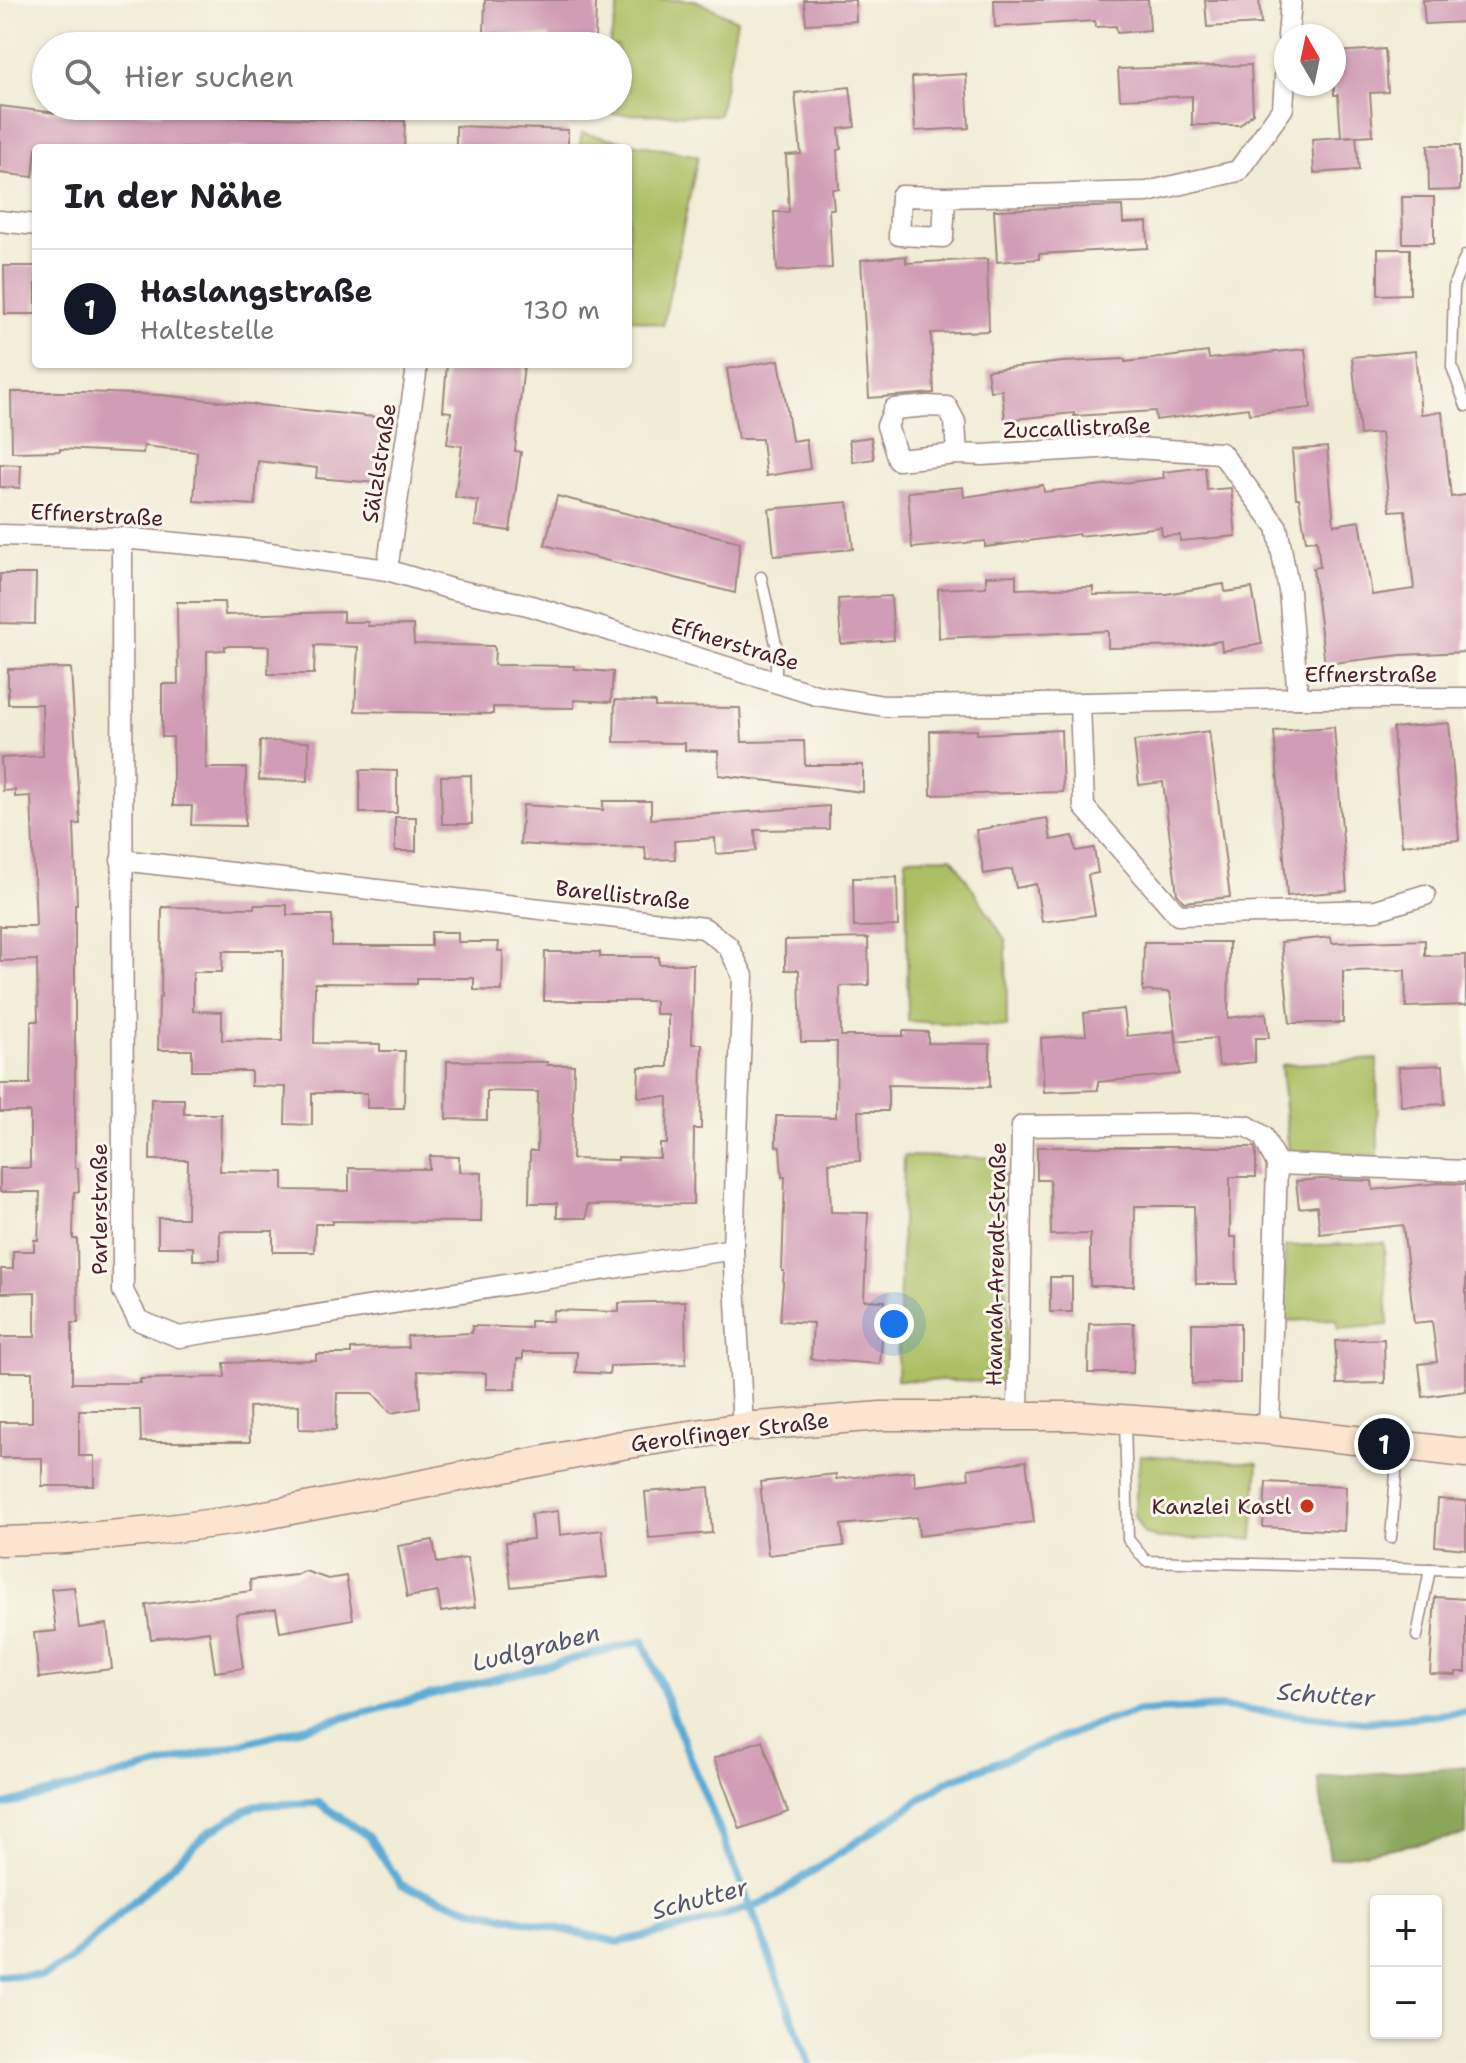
<!DOCTYPE html>
<html lang="de">
<meta charset="utf-8">
<style>
:root{--surface:#fff;--page:#f2f2f2;--text:#202124;--muted:#757577;--line:#e0e0e0;--accent:#111827}
body{margin:0;font-family:"Shantell Sans",sans-serif;background:var(--page);color:var(--text)}
.controls{position:absolute;right:24px;bottom:24px;display:grid;overflow:hidden;border-radius:8px;box-shadow:0 2px 6px #0004}
.controls button{width:72px;height:72px;display:grid;place-items:center;padding:0;border:0;border-bottom:2px solid var(--line);background:var(--surface);color:var(--text);font:40px sans-serif}
.compass{position:absolute;left:1274px;top:24px;width:72px;height:72px;border-radius:50%;background:var(--surface);box-shadow:0 2px 6px #0004;rotate:351deg}
.you{position:absolute;left:894px;top:1324px;width:28px;height:28px;margin:-20px;border:6px solid #fff;border-radius:50%;background:#1a73e8;box-shadow:0 0 0 12px #1a73e833}
.badge{display:grid;place-items:center;width:52px;height:52px;border-radius:50%;background:var(--accent);color:#fff;font-size:26px;font-weight:700}
.pin{position:absolute;translate:-50% -50%;border:4px solid #fff;box-shadow:0 2px 8px #0006}
.list{margin:0;padding:0;list-style:none}
h2{display:flex;justify-content:space-between;align-items:center;height:104px;margin:0;padding:0 32px;font-size:34px}
h2 small{font-size:26px;font-weight:400;color:var(--muted)}
.list li{display:grid;grid-template-columns:52px 1fr auto;gap:24px;align-items:center;box-sizing:border-box;height:120px;padding:0 32px;border-top:2px solid var(--line)}
.list b{display:block;font-size:30px;white-space:nowrap}
.list p{margin:0;font-size:26px;white-space:nowrap;color:var(--muted)}
.list em{font-size:26px;font-style:normal;color:var(--muted)}
.icon{flex:none;width:44px;height:44px;fill:none;stroke:currentColor;stroke-width:2;stroke-linecap:round;stroke-linejoin:round}
.map{position:relative;flex:none;width:1466px;height:2063px;overflow:hidden}
.search{position:absolute;background:var(--surface);box-shadow:0 2px 6px #0004;left:32px;top:32px;width:600px;height:88px;display:flex;align-items:center;gap:20px;box-sizing:border-box;padding:0 28px;border-radius:44px;color:var(--muted);font-size:30px}
.panel{position:absolute;background:var(--surface);box-shadow:0 2px 6px #0004;left:32px;top:144px;width:600px;height:224px;border-radius:8px}
.map>svg:first-child{display:block}
.green{fill:#acbf63;stroke:#7b6f47;stroke-width:2}
.forest{fill:#89a659;stroke:#6a6242;stroke-width:2}
.lines{fill:none;stroke-linecap:round;stroke-linejoin:round}
.stream{stroke:#5babd5;stroke-width:8}
.building{fill:#d19db6;fill-rule:evenodd}
.lane-casing{stroke:#9e8680;stroke-width:13}
.street-casing{stroke:#9e8680;stroke-width:23}
.secondary-casing{stroke:#9e8680;stroke-width:31}
.lane{stroke:#fff;stroke-width:10}
.street{stroke:#fff;stroke-width:20}
.secondary{stroke:#fce5cf;stroke-width:28}
.poi-dot{fill:#c8321e;stroke:#fbf7ec;stroke-width:3}
.labels{text-anchor:middle;dominant-baseline:central;stroke-width:6;stroke-linejoin:round;paint-order:stroke}
.street-label{font-size:22px;fill:#4a1f2b;stroke:#fbf7ec}
.poi-label{font-size:22px;fill:#4a1f2b;stroke:#fbf7ec;text-anchor:end}
.water-label{font-size:24px;font-style:italic;fill:#51576f;stroke:#fbf7ec}
</style>
<div class="map">
<svg width="1466" height="2063" viewBox="0 0 1466 2063">
<rect width="100%" height="100%" fill="#fbf7ec"/>
<filter id="ink" filterUnits="userSpaceOnUse"><feTurbulence type="fractalNoise" baseFrequency=".0125" numOctaves="2"/><feDisplacementMap in="SourceGraphic" scale="16" xChannelSelector="R" yChannelSelector="G"/><feConvolveMatrix kernelMatrix="1 2 1 2 8 2 1 2 1" color-interpolation-filters="sRGB"/></filter>
<filter id="wash" filterUnits="userSpaceOnUse"><feTurbulence type="fractalNoise" baseFrequency=".006" numOctaves="4" result="noise"/><feDisplacementMap in="SourceGraphic" scale="32" xChannelSelector="R" yChannelSelector="G"/><feGaussianBlur stdDeviation="1.8" result="paint"/><feColorMatrix in="noise" values="0 0 0 0 0 0 0 0 0 0 0 0 0 0 0 0 0 1.4 0 .05"/><feComposite in="paint" operator="in"/></filter>
<g filter="url(#wash)">
<rect width="100%" height="100%" fill="#f1ecd5"/>
<g class="green">
<path d="M620,0H695L737,20L719,115L593,114L595,106H618V46H609Z"/>
<path d="M582,133L698,156L663,325L628,318V148H579Z"/>
<path d="M952,857L1006,941L1007,1027L908,1021L906,858Z"/>
<path d="M1377,1059L1378,1155L1289,1153L1281,1065Z"/>
<path d="M904,1156L1004,1158L1008,1382L897,1380Z"/>
<path d="M1384,1243L1388,1325L1338,1329L1337,1319L1284,1321L1285,1246Z"/>
<path d="M1140,1455L1258,1463L1253,1539H1158L1143,1533L1134,1516Z"/>
</g>
<path class="forest" d="M1466,1766V1835L1330,1859L1318,1778Z"/>
<g class="lines">
<g class="stream">
<path d="M0,1806L643,1641L759,1928L809,2063"/>
<path d="M0,1975L41,1976L68,1962L210,1831L256,1805L319,1803L369,1837L401,1885L471,1909L618,1942L691,1926L768,1901L946,1782L1094,1725L1139,1711L1221,1707L1364,1722L1466,1712"/>
</g>
</g>
<g id="blocks">
<g class="building">
<path d="M485,0H596L595,41L550,39V36L484,33Z"/>
<path d="M804,0H855L856,21L806,24Z"/>
<path d="M994,0H1148L1150,30L1117,33L1116,26L1096,27L1095,21L995,27Z"/>
<path d="M1205,0H1259L1261,24L1207,27Z"/>
<path d="M1423,0H1466V22L1425,24Z"/>
<path d="M1385,49L1388,92L1370,93L1373,135L1341,137L1338,95H1334V52Z"/>
<path d="M1251,65L1253,113L1240,125H1192V96L1120,99L1118,69Z"/>
<path d="M966,74L969,128L915,131L912,77Z"/>
<path d="M850,87L855,127L839,129L841,149L837,150L839,189H832L834,209H829L832,268L777,271L774,212H789L786,155L801,154L795,93Z"/>
<path d="M0,106L72,115L73,107L161,114V111L229,115V117L405,121L404,148H36L33,177L0,173Z"/>
<path d="M456,126L568,130V148H456Z"/>
<path d="M1356,136L1359,170L1314,173L1312,139Z"/>
<path d="M1428,145H1460V190L1429,191Z"/>
<path d="M1402,197H1434V243H1403Z"/>
<path d="M1122,206L1123,223L1147,222L1148,248L1039,254V259L997,262L994,210Z"/>
<path d="M1378,249H1410V294L1378,295Z"/>
<path d="M906,256V263L987,259L989,331L931,333L934,393L869,398L861,260Z"/>
<path d="M4,266H36V314H5Z"/>
<path d="M1305,349L1311,408L1249,414L1248,408L1156,420L1155,411L1074,416V413L1005,420L1002,390L990,391L987,370L1063,362L1125,359V362L1208,352L1209,359Z"/>
<path d="M1415,351L1421,414L1442,412L1451,497L1466,495V652L1401,655L1325,664L1313,568L1320,567L1317,540L1306,541L1299,498H1296L1292,450L1327,447L1334,525L1360,521L1372,595L1414,589L1405,510L1390,511L1381,433L1360,435L1352,357Z"/>
<path d="M779,360L792,441L806,439L810,469L766,476L762,439H738L727,369Z"/>
<path d="M447,364H524L515,451L521,452L510,531L475,526L478,501L455,497L462,446L447,444L451,412L443,411Z"/>
<path d="M11,392H84L160,395L384,418L378,483L316,478L317,468L258,461L255,505L194,501L197,452L144,446L143,453L60,449V451L12,452Z"/>
<path d="M871,437L874,459L853,462L849,440Z"/>
<path d="M0,464L21,465L20,488L0,487Z"/>
<path d="M1205,467L1207,490L1231,488L1236,536L1180,541V535L1162,536L1161,527L1079,536L1078,534L985,547V541L912,548L908,492L963,487L964,497L1043,485L1044,492L1164,478L1163,472Z"/>
<path d="M557,496L740,542L735,593L545,545Z"/>
<path d="M848,502L853,549L774,556L769,509Z"/>
<path d="M0,574H36L35,624L0,623Z"/>
<path d="M1016,575V589L1093,587V595L1166,594L1224,584L1225,592L1252,588L1262,644L1222,651L1221,641L1190,646L1108,648V631L939,638L938,589L986,587V576Z"/>
<path d="M891,596L894,640L841,644L838,599Z"/>
<path d="M177,602H224L225,615L343,612V622H368V626L413,625L414,644L493,646L495,649L494,665L574,666V669L613,672L611,702L574,700V708L493,707V714L355,711L358,647L315,645L314,674H268L269,646H225V650L207,651L206,768H246L245,826L191,825L192,806H173V737H162V684H178Z"/>
<path d="M71,668L80,824H74L77,904H75V1168H78L79,1192H74L73,1239H77L78,1323H72V1383H141L140,1379L225,1377L224,1363L316,1360V1354H351V1349L408,1347L407,1336L472,1333V1326L530,1328V1321H552L553,1310L619,1312V1303L685,1301L686,1364L610,1366L609,1374L576,1372L577,1352H523V1359H517L516,1389H486V1373L418,1371L420,1408L391,1413L373,1393H337L336,1430L299,1429V1405L249,1407L250,1442H141L140,1410H79V1456H94V1486H42V1458H0V1422H32V1372H0V1337H35V1292L1,1293V1269H13V1251H34V1240H38L40,1192H0V1168H30V1112H0V1084H30L31,1021H38L37,960L0,961V926H36L31,796L15,797V790L3,791L1,758L43,756L42,704H8V669Z"/>
<path d="M615,700L655,702V707L740,708L742,742L804,741L805,765H863V792L719,775L718,751L685,750V743L614,742Z"/>
<path d="M1449,723L1459,840L1402,845L1393,728Z"/>
<path d="M1334,727L1347,891L1287,896L1274,731Z"/>
<path d="M977,730V734L1061,730L1063,792L931,795L930,731Z"/>
<path d="M1209,731L1230,897L1184,902L1177,894L1163,782L1139,785L1134,741Z"/>
<path d="M260,741L309,742L308,781L259,780Z"/>
<path d="M360,770L397,771V813H360Z"/>
<path d="M471,775L472,824H442L441,776Z"/>
<path d="M603,801H651V819L829,806V829L755,830L756,851L716,854L715,838L674,841L675,859L646,860L645,847L581,848L520,844L523,805L603,810Z"/>
<rect x="395" y="817" width="21" height="34"/>
<path d="M1047,818L1051,840L1073,836L1076,851L1094,848L1098,873L1088,875L1095,915L1042,922L1036,884L1016,888L1012,869L984,874L976,830Z"/>
<path d="M897,877L898,926L854,927L853,878Z"/>
<path d="M254,905H287V915H332V946H431V932H458V942H499L498,951H503L502,991L474,990V978H417V984L315,983L314,1043L380,1044V1051H405L404,1108H367V1093H312V1125L285,1124L286,1087L251,1086V1071H192V1050H158L159,997H161L162,907L254,908ZM223,951H283L282,1041L222,1040V1012L193,1011V972H222Z"/>
<path d="M1331,937L1332,943L1425,940V956L1466,955V1005L1406,1007L1405,970L1343,971V1023H1290L1281,942Z"/>
<path d="M868,938L869,985L840,986L841,1036H903V1031L928,1032V1043L990,1044V1087L888,1085V1111H858L860,1161L829,1163L831,1212L868,1213L864,1300L885,1301L880,1364L811,1359L813,1323L780,1321L784,1271H782L785,1177H782L780,1147L776,1146V1116L836,1117L837,1042H801L799,970H785V940Z"/>
<path d="M1144,942H1229L1228,1018L1266,1013L1269,1038H1255V1062L1219,1066L1216,1038L1177,1042L1170,992L1143,991Z"/>
<path d="M545,952H600V957H659V964H693L692,1044H702L701,1129H694L693,1204L587,1205V1218H557V1203H529L530,1151H537L538,1092L487,1091V1120L446,1119L447,1061L547,1062V1065H574L572,1159L618,1160V1157L660,1158V1144H667L668,1097H638L639,1067H668V1014H655V1001H544Z"/>
<path d="M1124,1009L1127,1036L1175,1031L1179,1074L1098,1082V1090L1044,1092L1041,1038L1086,1035L1084,1013Z"/>
<path d="M1443,1065L1445,1104L1401,1106L1399,1067Z"/>
<path d="M151,1099H184V1114H221L220,1171L283,1172V1190L349,1191V1168L429,1169L430,1156L459,1157V1172L482,1173L481,1222L332,1221V1224H315L314,1252H273V1231H220V1260H193V1247H158V1218H187L188,1160H150Z"/>
<path d="M1037,1147H1254L1256,1151V1177H1230V1237H1236L1237,1284H1196L1194,1206H1135L1134,1286H1090V1234L1051,1235L1050,1180H1037Z"/>
<path d="M1321,1179L1372,1181L1373,1190L1439,1183L1466,1184V1391L1423,1397L1419,1364L1437,1362L1432,1321L1414,1323L1403,1225L1320,1234L1317,1206L1299,1208L1296,1181Z"/>
<rect x="1050" y="1277" width="22" height="35"/>
<path d="M1134,1323L1133,1373H1088L1089,1324Z"/>
<path d="M1192,1323H1240V1383L1192,1384Z"/>
<path d="M1384,1339L1385,1383L1337,1384L1335,1341Z"/>
<path d="M1026,1461L1034,1522L919,1536L917,1517L841,1525L844,1546L768,1555L760,1482L836,1474V1479L914,1471L915,1486L969,1479L968,1469Z"/>
<path d="M1266,1482L1346,1486L1344,1531L1263,1527Z"/>
<path d="M709,1487L712,1533L649,1538L645,1492Z"/>
<path d="M1438,1499L1466,1501V1549L1435,1546Z"/>
<path d="M558,1511L560,1535L602,1530L607,1577L511,1587L506,1542L533,1539L531,1514Z"/>
<path d="M433,1540L437,1563L467,1558L475,1607L441,1612L438,1592L407,1597L398,1546Z"/>
<path d="M305,1571L328,1579L346,1576L353,1619L280,1632L276,1609L236,1614L243,1668L215,1672L209,1631L151,1639L146,1605L251,1591L250,1580L296,1575Z"/>
<path d="M74,1587L79,1628L107,1624L112,1669L39,1678L34,1633L56,1631L51,1589Z"/>
<path d="M1435,1597L1466,1599V1672H1456V1675L1430,1674Z"/>
<path d="M762,1740L788,1812L740,1829L714,1758Z"/>
</g>
</g>
</g>
<g filter="url(#ink)">
<use href="#blocks" fill-opacity="0" stroke="#9e8680" stroke-width="2"/>
<g class="lines">
<g class="lane-casing">
<g id="lane">
<path d="M1466,255L1454,284L1452,367L1466,406"/>
<path d="M761,577L776,644V682"/>
<path d="M1125,1421L1128,1539L1146,1561L1466,1570"/>
<path d="M1391,1538L1398,1448"/>
<path d="M1417,1636L1430,1569"/>
</g>
</g>
<g class="street-casing">
<g id="street">
<path d="M1288,36L1291,0"/>
<path d="M945,197L943,237L899,235L901,196L945,197L1147,192L1238,171L1283,108L1286,63"/>
<path d="M0,221L36,225"/>
<path d="M957,454L955,422L947,407L928,406L894,409L887,426L898,460L957,454L983,455L1115,447L1221,453L1277,527L1289,591L1298,698"/>
<path d="M0,535L122,538L242,549L387,570L451,589L528,605L816,695L884,706L998,705L1298,698H1466"/>
<path d="M122,538L123,1291L138,1320L179,1337L733,1249"/>
<path d="M387,570L416,374V364"/>
<path d="M1080,704L1084,807L1178,915L1376,910L1425,895"/>
<path d="M121,860L704,928L728,946L743,976L733,1249L743,1427"/>
<path d="M1277,1164L1466,1171"/>
<path d="M1018,1414L1022,1126L1188,1124L1247,1126L1263,1136L1277,1164L1269,1430"/>
</g>
</g>
<g class="secondary-casing">
<path id="secondary" d="M0,1541L65,1539L153,1531L245,1519L622,1445L743,1427L881,1416H1081L1269,1430L1466,1453"/>
</g>
<use href="#lane" class="lane"/>
<use href="#street" class="street"/>
<use href="#secondary" class="secondary"/>
</g>
</g>
<circle class="poi-dot" cx="1307" cy="1506" r="8"/>
<g class="labels">
<g class="street-label">
<text transform="translate(1077 428) rotate(-2)">Zuccallistraße</text>
<text transform="translate(379 463) rotate(-81)">Sälzlstraße</text>
<text transform="translate(97 515) rotate(3)">Effnerstraße</text>
<text transform="translate(735 644) rotate(17)">Effnerstraße</text>
<text x="1371" y="674">Effnerstraße</text>
<text transform="translate(623 895) rotate(6)">Barellistraße</text>
<text transform="translate(99 1209) rotate(-90)">Parlerstraße</text>
<text transform="translate(996 1264) rotate(-89)">Hannah-Arendt-Straße</text>
<text transform="translate(730 1432) rotate(-7)">Gerolfinger Straße</text>
</g>
<g class="poi-label">
<text x="1291" y="1506">Kanzlei Kastl</text>
</g>
<g class="water-label">
<text transform="translate(536 1648) rotate(-14)">Ludlgraben</text>
<text transform="translate(1326 1695) rotate(4)">Schutter</text>
<text transform="translate(700 1899) rotate(-15)">Schutter</text>
</g>
</g>
</svg>
<div class="controls">
<button>+</button>
<button>−</button>
</div>
<svg class="compass" viewBox="-18 -18 36 36"><path d="M0-13l5 13h-10z" fill="#e53935"/><path d="M0 13l5-13h-10z" fill="#757577"/></svg>
<div class="you"></div>
<div class="pin badge" style="left:1384px;top:1444px">1</div>
<div class="search"><svg class="icon" aria-label="search" viewBox="0 0 24 24"><circle cx="10" cy="10" r="6"/><path d="M15 15l6 6"/></svg>Hier suchen</div>
<section class="panel">
<h2>In der Nähe<small></small></h2>
<ul class="list">
<li><span class="badge">1</span><div><b>Haslangstraße</b><p>Haltestelle</p></div><em>130 m</em></li>
</ul>
</section>
</div>
